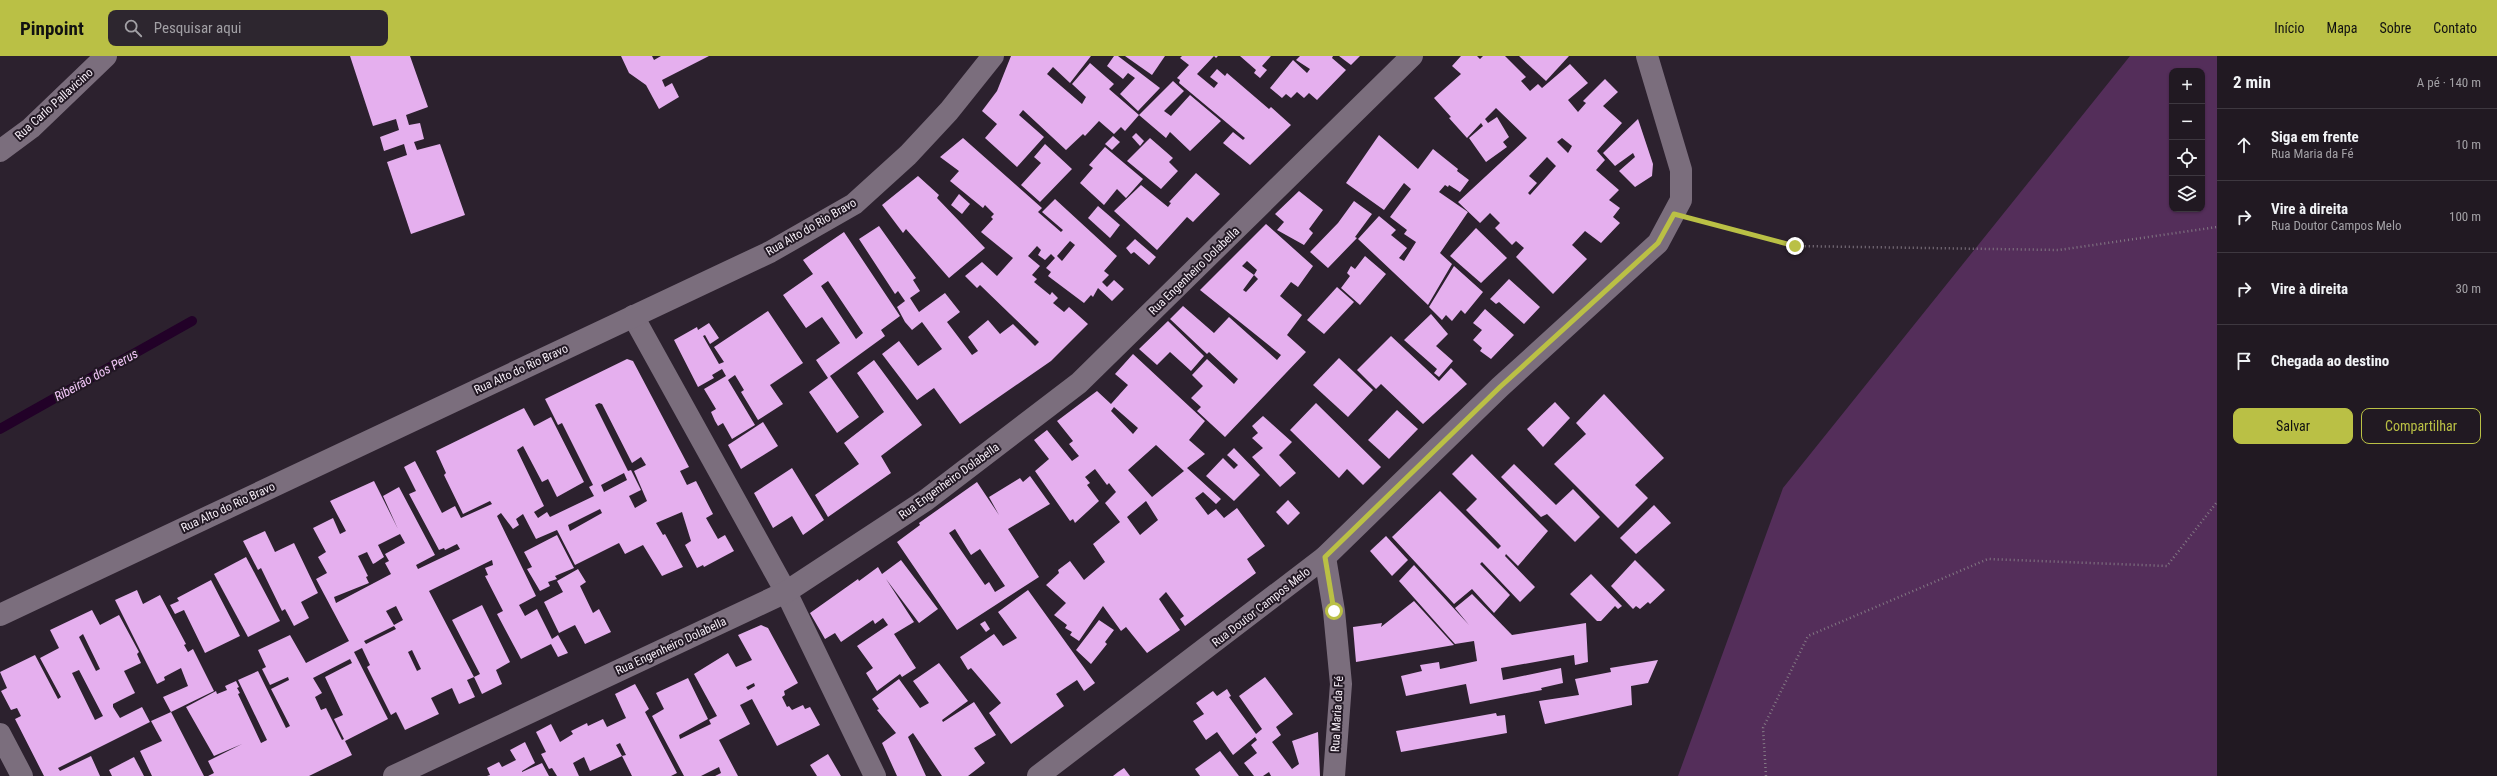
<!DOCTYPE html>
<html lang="pt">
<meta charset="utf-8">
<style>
:root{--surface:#211922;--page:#2d262f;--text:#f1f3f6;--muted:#a2a0a5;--line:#3e3840;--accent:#bac045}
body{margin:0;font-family:"Roboto Condensed",sans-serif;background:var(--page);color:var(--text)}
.controls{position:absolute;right:12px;top:12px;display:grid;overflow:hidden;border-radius:8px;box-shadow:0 1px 3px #0004}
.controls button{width:36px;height:36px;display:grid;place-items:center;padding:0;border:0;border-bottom:1px solid var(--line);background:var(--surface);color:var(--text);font:20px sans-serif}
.stop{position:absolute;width:12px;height:12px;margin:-9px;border:3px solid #bac045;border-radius:50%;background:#fff}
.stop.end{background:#bac045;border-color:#fff;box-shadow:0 1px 4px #0008}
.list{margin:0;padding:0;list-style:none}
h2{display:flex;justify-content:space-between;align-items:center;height:52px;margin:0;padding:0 16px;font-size:17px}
h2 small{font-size:13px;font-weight:400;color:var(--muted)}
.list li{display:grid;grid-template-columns:26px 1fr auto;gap:12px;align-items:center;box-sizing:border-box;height:72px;padding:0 16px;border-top:1px solid var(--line)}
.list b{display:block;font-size:15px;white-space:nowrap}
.list p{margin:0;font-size:13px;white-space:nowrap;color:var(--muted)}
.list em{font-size:13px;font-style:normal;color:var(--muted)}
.actions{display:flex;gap:8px;padding:12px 16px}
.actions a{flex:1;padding:9px 0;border:1px solid var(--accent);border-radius:8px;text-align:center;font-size:14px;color:var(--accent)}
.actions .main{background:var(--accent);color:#111}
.icon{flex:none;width:22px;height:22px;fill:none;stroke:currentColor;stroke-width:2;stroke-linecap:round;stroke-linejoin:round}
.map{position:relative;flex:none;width:2217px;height:720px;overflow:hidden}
header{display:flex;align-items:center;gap:24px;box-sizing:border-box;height:56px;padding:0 20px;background:var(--accent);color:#111}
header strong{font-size:19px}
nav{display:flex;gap:22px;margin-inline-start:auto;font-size:14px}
.search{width:280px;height:36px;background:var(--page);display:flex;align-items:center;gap:10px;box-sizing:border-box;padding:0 14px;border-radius:8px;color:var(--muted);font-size:15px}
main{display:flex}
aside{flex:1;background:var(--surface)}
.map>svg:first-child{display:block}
.green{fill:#542e5a;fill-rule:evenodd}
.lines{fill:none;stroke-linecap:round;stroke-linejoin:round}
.stream{stroke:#220128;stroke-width:10}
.building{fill:#e5afee;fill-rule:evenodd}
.path{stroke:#837984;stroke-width:2.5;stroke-dasharray:1 3;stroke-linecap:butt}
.street{stroke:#7b6e7d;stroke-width:22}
.route{stroke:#bac045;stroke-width:5}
.labels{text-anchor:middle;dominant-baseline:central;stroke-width:4;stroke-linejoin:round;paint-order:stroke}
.street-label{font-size:12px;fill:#f5edf6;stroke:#221824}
.water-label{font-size:13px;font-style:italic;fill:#f1c6f7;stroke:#221824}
</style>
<header>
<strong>Pinpoint</strong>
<div class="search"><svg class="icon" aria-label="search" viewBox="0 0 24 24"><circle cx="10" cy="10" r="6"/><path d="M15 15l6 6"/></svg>Pesquisar aqui</div>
<nav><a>Início</a><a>Mapa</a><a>Sobre</a><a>Contato</a></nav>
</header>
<main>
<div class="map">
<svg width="2217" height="720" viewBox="0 0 2217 720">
<rect width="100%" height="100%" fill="#2c212e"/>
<path class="green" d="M2130,0H2217V720H1678L1783,432ZM2172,15H2202V153H2172Z"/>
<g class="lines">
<path class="stream" d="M0,373L192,265"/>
</g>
<g class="building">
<path d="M350,0H410L428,51L406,59L409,69L420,67L424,83L414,86L417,94L440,88L465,159L411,178L387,106L407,99L404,88L384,95L380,81L399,74L396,63L373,70Z"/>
<path d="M621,0H652L654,4L661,0H709L662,24L665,31L672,27L679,41L659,53L646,29L629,17Z"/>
<path d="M1011,0H1091L1070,27L1053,11L1047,18L1082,48L1086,41L1072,28L1090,7L1114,28L1109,33L1139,59L1125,75L1121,71L1114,78L1099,65L1085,80L1083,78L1066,94L1023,54L1019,59L1044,81L1017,111L985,82L997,68L982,55L997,35Z"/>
<path d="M1114,0H1118L1160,32L1138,55L1120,38L1135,22L1128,17L1123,23L1107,10Z"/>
<path d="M1125,0H1165L1152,19Z"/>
<path d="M1182,0H1218L1216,2L1214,0L1197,18L1214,32L1218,27L1210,21L1217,13L1225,20L1227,17L1269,53L1271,51L1291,69L1250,109L1223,87L1233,76L1243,84L1245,82L1179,27L1180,24L1177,22L1189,9L1180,2Z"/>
<path d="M1240,0H1271L1262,10L1267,14L1260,22L1254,17L1256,14Z"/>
<path d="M1300,0H1333L1332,2L1346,14L1317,44L1309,37L1304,42L1297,36L1291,42L1286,38L1282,42L1270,32L1293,4L1307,17L1310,13L1296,4Z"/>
<path d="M1339,0H1360L1351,9Z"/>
<path d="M1461,0H1477L1480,3L1483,0H1505L1526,21L1521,25L1530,35L1538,28L1542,32L1570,8L1588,27L1568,44L1578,56L1586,47L1583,45L1605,23L1618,36L1603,50L1622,67L1597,95L1605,104L1596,114L1619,134L1609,144L1620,152L1613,161L1620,167L1601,187L1585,175L1572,189L1587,203L1553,238L1516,201L1524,192L1516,185L1512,189L1495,172L1500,167L1490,157L1480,167L1458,146L1527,82L1496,52L1485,63L1488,67L1497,61L1509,81L1503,86L1507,91L1486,106L1469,82L1483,70L1481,67L1467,82L1449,62L1451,61L1434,42L1461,18L1452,10ZM1562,82L1572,90L1568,97L1557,86ZM1547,101L1556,110L1530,139L1528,137L1537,127L1529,120Z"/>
<path d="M1519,0H1569L1546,25Z"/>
<path d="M1173,25L1184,35L1164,55L1171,60L1190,39L1221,65L1190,95L1170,76L1166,82L1139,59Z"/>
<path d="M1638,63L1653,108L1652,120L1635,131L1619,115L1635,101L1633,97L1615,110L1603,97Z"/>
<path d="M1136,77L1144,85L1140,90L1132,81Z"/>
<path d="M1379,79L1418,113L1433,93L1458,113L1457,115L1469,124L1460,136L1449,129L1448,131L1445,129L1439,136L1468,156L1440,197L1452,208L1428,249L1358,183L1379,160L1396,174L1391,179L1407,192L1399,202L1404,205L1416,186L1404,178L1407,174L1390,161L1411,133L1404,127L1384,154L1346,127Z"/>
<path d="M1113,80L1120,86L1112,94L1105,88Z"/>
<path d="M963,82L1042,152L1038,156L1061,176L1063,174L1042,156L1055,143L1117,200L1104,215L1109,219L1102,226L1107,231L1114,224L1124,233L1112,245L1098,232L1093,241L1091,239L1084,247L1048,220L1051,216L1046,212L1055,202L1051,198L1045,204L1038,199L1041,194L1037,190L1028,200L1040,210L1032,219L1037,223L1034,226L1050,239L1052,236L1058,242L1053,247L1064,256L1069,251L1088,268L1051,305L960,368L934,332L917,344L882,298L899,285L918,310L942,293L922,266L912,274L905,266L897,251L905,245L898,235L895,238L859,183L879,170L916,222L913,224L920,235L910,242L919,256L945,237L960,256L947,266L972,299L978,295L968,281L988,264L1000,278L1013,268L1035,290L1039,286L980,229L977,232L965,220L982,206L997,220L1013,202L981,176L993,163L991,161L994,158L985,149L983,152L950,125L959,115L940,101ZM1070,185L1075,189L1062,205L1057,200Z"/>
<path d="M1150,82L1173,102L1169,106L1178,115L1161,133L1127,105Z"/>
<path d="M1045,88L1072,113L1040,146L1021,129L1041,107L1034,101Z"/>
<path d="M1105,91L1143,123L1126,142L1117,133L1104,149L1080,127L1093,112L1089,109Z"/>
<path d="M1196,117L1220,138L1193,166L1187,161L1157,194L1114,155L1141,129L1168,151L1171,147L1169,146Z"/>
<path d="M918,120L939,139L937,142L985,192L949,222L906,173L903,177L882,149Z"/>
<path d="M1299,135L1323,154L1309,173L1313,177L1304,189L1277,174L1284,166L1275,158Z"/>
<path d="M959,138L970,148L962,158L951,149Z"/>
<path d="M1354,145L1372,158L1355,181L1357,182L1328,212L1310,196L1338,167Z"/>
<path d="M1098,150L1120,169L1110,182L1088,162Z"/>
<path d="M1266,168L1313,210L1298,231L1291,226L1280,240L1302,259L1287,279L1306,296L1225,381L1197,355L1201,351L1191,342L1203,330L1192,319L1207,303L1234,328L1238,323L1209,296L1207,298L1170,263L1183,250L1214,277L1229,261L1277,304L1281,299L1200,234ZM1247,205L1257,214L1254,219L1242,210ZM1254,219L1258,223L1246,236L1243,234Z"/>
<path d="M1476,172L1507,202L1481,227L1450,200Z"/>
<path d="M844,176L900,260L881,274L885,280L830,320L859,361L837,377L809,336L828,322L816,304L840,287L822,261L806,272L783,239L813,218L803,204ZM828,225L863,277L856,283L821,230Z"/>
<path d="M1135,183L1156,201L1149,209L1134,196L1131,198L1126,192Z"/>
<path d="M1365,200L1386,218L1360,249L1341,232L1350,220L1347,217L1351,210L1355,213Z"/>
<path d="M1454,210L1483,236L1465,258L1461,254L1452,265L1446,259L1442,264L1429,251Z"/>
<path d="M1509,223L1540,251L1524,268L1499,246L1496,248L1490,243Z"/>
<path d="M1337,231L1354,246L1324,278L1307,264Z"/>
<path d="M1485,253L1514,279L1491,303L1480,295L1482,292L1473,284L1482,274L1473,267Z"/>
<path d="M768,255L803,307L770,329L783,348L758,364L741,336L744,334L735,319L728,324L755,369L732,383L723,367L718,370L715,365L711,356L716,353L704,333L726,320L722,313L712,319L714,322L698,331L674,284L697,271L698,274L709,267L719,282L710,288L705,279L703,280L719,308L724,306L714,291Z"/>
<path d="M1431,258L1448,278L1436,290L1453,305L1439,321L1434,317L1437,313L1404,284Z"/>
<path d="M1168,265L1204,300L1191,315L1170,296L1157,309L1139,293Z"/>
<path d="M1391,280L1439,325L1451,312L1467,328L1423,368L1381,328L1376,333L1357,314Z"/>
<path d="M1133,298L1205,365L1189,384L1205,398L1187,412L1221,443L1216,448L1203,436L1195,442L1208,459L1216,453L1224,462L1237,452L1265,490L1247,503L1256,517L1185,570L1180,563L1184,560L1166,536L1159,543L1180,574L1147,597L1126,571L1121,575L1103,550L1079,585L1070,579L1072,576L1065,572L1067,569L1054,559L1066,547L1046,529L1059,517L1058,514L1070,505L1084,524L1105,506L1093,488L1120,466L1105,447L1116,436L1109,427L1107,429L1095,413L1085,421L1090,427L1087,429L1099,445L1075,467L1073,463L1070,465L1035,415L1049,403L1034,384L1047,374L1072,405L1079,400L1069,388L1073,385L1057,365L1097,335L1111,348L1128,329L1115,318ZM1114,351L1138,372L1133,378L1111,355ZM1156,389L1184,415L1152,441L1128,414ZM1146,445L1158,464L1140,479L1127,461Z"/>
<path d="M1339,302L1373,334L1348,361L1313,329Z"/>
<path d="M627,303L633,305L689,411L680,415L687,429L696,425L713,458L706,462L718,483L725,479L734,495L704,511L703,509L697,512L685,489L691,485L682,456L656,467L663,479L665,478L683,511L662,520L643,489L625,498L619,487L575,509L557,474L536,483L523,458L516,463L519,469L513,473L501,457L497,460L536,540L519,549L525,560L537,553L552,583L558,579L568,597L558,601L551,588L521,603L497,558L503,555L485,520L488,519L485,512L493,509L492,504L429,535L474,621L467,624L475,641L459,648L452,632L431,642L439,658L405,674L396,656L391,659L367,611L370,609L362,592L354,596L388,663L345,685L352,699L309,720H208L214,717L208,705L242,688L214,700L186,651L216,635L217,638L227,634L225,630L236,625L239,631L237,632L240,637L238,638L261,687L267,684L238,624L258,615L286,672L290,670L271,633L289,624L288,621L270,629L262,613L266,611L258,594L290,579L306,607L349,585L316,523L327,517L318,501L326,496L313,472L333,462L340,478L346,475L330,445L374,425L398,473L383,440L399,431L435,499L416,509L418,513L460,493L457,488L445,494L444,492L439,494L409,438L416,435L404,411L415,405L442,457L455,450L461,462L492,448L490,445L463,458L444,419L446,417L436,395L524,352L534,370L551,361L584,426L557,441L548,423L542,426L523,390L517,394L544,450L534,456L538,462L547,456L550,461L594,440L589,431L593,429L562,367L558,369L545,343ZM599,347L602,348L632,407L641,401L646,409L634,415L647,445L635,452L629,440L641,434L631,414L628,415L595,349ZM624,417L627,424L604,436L601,429ZM600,453L602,457L570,475L568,469ZM400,478L405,487L385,498L389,505L385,507L391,518L336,547L334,541L369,527L366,521L368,520L358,500L367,496L373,508L375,507L384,501L378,489ZM396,550L403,564L394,569L386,555ZM394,570L396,573L366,588L364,585ZM412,594L421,613L417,615L408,596ZM350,603L352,607L325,621L343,659L334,663L344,683L342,684L326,652L321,654L315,641L322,637L313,622Z"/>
<path d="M874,304L922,369L881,400L891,417L828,461L815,439L859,408L844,387L884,356L857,317Z"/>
<path d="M1604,338L1664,402L1635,429L1648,442L1618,472L1554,408L1586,378L1576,367Z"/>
<path d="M1555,346L1570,362L1543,391L1527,373Z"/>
<path d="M1316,347L1381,411L1363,429L1347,413L1339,422L1290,374Z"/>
<path d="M1397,354L1418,373L1389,403L1368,384Z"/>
<path d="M1263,360L1292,386L1279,399L1296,417L1280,431L1252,401L1263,392L1252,382L1258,377L1252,370Z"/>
<path d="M763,366L778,390L741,413L728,389Z"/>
<path d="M1234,392L1260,419L1234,445L1206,420L1223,402L1234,413L1238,409L1227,399Z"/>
<path d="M1472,398L1548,475L1518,510L1506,498L1505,500L1535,531L1520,546L1482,506L1480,508L1510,539L1494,557L1472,533L1454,548L1392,481L1440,435L1498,493L1501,490L1466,454L1477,443L1452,418Z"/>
<path d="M1514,408L1556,449L1573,433L1600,461L1575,486L1547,458L1541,461L1501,421Z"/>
<path d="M792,412L824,464L803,479L792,460L773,472L754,437Z"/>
<path d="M1030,420L1050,448L1008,473L1039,521L957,574L897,486L920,469L919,467L977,426L999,459L989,441L1020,422L1023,426ZM955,473L971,499L980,493L1005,530L995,536L989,526L985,529L949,477Z"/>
<path d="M1288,444L1300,457L1288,469L1276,456Z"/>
<path d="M1654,449L1671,467L1636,498L1620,482Z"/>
<path d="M265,475L275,496L294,487L318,537L301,546L309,562L294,570L285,553L282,555L261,512L258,514L243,485Z"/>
<path d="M557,479L574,512L555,520L557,523L548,526L550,530L540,535L527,513L532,511L524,496Z"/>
<path d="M1386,480L1408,504L1392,520L1370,495Z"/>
<path d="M246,501L280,565L248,581L214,518Z"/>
<path d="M901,504L938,553L919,567L886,523L914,566L894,578L916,612L902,621L900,618L877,635L866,617L873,612L857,590L888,569L883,562L875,568L873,564L841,586L835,577L825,583L810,557L858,523L859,525L878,511L882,518Z"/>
<path d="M1635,504L1665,534L1650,548L1648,546L1640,553L1636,550L1633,553L1611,530Z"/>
<path d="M1414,509L1469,569L1455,552L1472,538L1512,579L1586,567L1588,606L1575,609L1574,599L1501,612L1503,624L1561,612L1563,627L1541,632L1542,634L1470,648L1466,628L1406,640L1401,620L1422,615L1420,609L1439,606L1440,613L1477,605L1474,585L1455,588L1399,525Z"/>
<path d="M578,513L586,526L580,530L593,557L599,553L611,576L585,588L575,569L559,577L544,546L563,536L557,525Z"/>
<path d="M1591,518L1622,550L1618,553L1615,550L1601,565H1597L1570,538Z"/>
<path d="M211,524L240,580L205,597L184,554L175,558L170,549L179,545L177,542Z"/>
<path d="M137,534L143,548L160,539L186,588L184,589L188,596L193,593L214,635L171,656L163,641L188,630L181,612L164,621L165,624L157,628L115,544Z"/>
<path d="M1028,534L1095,627L1084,635L1077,624L1056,638L1064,650L1011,688L989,657L1001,647L971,612L968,614L960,601L994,578L1003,590L1017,582L998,556Z"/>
<path d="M1414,545L1454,589L1356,606L1353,571L1382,567L1381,571Z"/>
<path d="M482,549L510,606L496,614L502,628L482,638L474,621L480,618L452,564Z"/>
<path d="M92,554L100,569L119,559L139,596L137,598L141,607L124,615L135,637L113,648V651L120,662L142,651L150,666L58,712L60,715L91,700L100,720H44L15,663L21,660L17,652L11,654L1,635L7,632L0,616L35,599L58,643L61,641L40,602L59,592L50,574ZM83,578L100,613L96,615L79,581ZM79,614L103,660L95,664L72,617Z"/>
<path d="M1099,564L1114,574L1105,586L1107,588L1091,608L1076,594Z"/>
<path d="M985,565L990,573L986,576L980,568Z"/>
<path d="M761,569L768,572L798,627L784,635L785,639L782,641L787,651L789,650L792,654L803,649L805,653L810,651L820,669L777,690L752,643L740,649L750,668L719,684L738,720H715L721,717L719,711L701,720H684L652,660L664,653L656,637L688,622L708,663L679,679L680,683L711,668L709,664L717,660L694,618L728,597L736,611L752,604L738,579ZM754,627L755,630L748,634L746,631Z"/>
<path d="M1658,604L1648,627L1631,630L1632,649L1545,668L1539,645L1579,639L1575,623L1611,616L1610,612Z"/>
<path d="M939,607L968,645L942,664L943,666L974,646L996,679L974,692L985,707L968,720H942L913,677L908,681L926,720H897L882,687L896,677L877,654L879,653L872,643L899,623L920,652L929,647L913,625Z"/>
<path d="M1265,621L1293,658L1276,671L1281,679L1272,686L1292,713L1299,708L1292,685L1318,676L1320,720H1271L1269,716L1263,720H1254L1244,707L1257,697L1251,689L1257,684L1255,681L1233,699L1217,676L1206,684L1193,665L1204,658L1196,647L1213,635L1217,640L1227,633L1231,640L1229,641L1256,678L1262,673L1239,640Z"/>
<path d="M635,628L649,653L645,656L677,717L671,720H632L622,700L626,699L620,687L616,689L622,700L590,715L584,701L573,707L579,720H557L552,712L549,713L541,698L546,696L536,676L551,668L560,686L573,678L571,675L587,667L588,670L603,663L607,671L626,662L615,638Z"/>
<path d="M171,656L204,720H152L140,695L162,685L151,665Z"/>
<path d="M1496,657L1497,660L1505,659L1507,677L1401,696L1396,675Z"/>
<path d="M525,686L535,707L522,715V716L542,707L549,720H487L490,719L487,712L499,706L502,711L516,704L510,694Z"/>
<path d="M1220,695L1239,720H1200L1195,713Z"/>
<path d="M828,698L841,720H817L810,709Z"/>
<path d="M134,701L144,720H112L109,714Z"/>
<path d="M1124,712L1130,720H1113L1118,716Z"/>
</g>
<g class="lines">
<g class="path">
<path d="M1700,165L1795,190L2059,194L2217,171"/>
<path d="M1766,720L1763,672L1808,580L1988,503L2167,510L2217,446"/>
</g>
<g class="street">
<path d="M0,95L31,72L106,0"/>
<path d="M633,260L786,536L875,720"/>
<path d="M1325,501L1334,555L1341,628L1334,720"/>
<path d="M0,559L770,196L854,148L908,99L949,55L993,0"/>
<path d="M0,678L22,720"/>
<path d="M394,720L786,536L926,444L1079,327L1412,0"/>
<path d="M1038,720L1325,501L1500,331L1658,187L1681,144V114L1647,0"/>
</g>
</g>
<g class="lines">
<path class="route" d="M1334,555L1325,501L1500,331L1658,187L1674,158L1795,190"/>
</g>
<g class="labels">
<g class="street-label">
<text transform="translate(54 48) rotate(-42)">Rua Carlo Pallavicino</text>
<text transform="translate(811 171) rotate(-30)">Rua Alto do Rio Bravo</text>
<text transform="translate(1194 215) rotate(-44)">Rua Engenheiro Dolabella</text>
<text transform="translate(521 313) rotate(-25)">Rua Alto do Rio Bravo</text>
<text transform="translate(949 425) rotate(-36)">Rua Engenheiro Dolabella</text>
<text transform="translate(228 451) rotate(-25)">Rua Alto do Rio Bravo</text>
<text transform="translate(1261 551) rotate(-38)">Rua Doutor Campos Melo</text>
<text transform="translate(671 590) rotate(-25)">Rua Engenheiro Dolabella</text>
<text transform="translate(1337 658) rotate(-87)">Rua Maria da Fé</text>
</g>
<g class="water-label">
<text transform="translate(96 319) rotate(-29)">Ribeirão dos Perus</text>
</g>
</g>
</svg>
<div class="controls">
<button>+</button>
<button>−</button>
<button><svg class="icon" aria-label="locate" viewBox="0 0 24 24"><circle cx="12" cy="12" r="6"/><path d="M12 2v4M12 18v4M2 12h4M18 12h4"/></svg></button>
<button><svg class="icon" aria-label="layers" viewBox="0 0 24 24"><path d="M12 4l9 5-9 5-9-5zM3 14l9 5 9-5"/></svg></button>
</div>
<div class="stop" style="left:1334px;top:555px"></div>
<div class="stop end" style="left:1795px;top:190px"></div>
</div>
<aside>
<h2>2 min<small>A pé · 140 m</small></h2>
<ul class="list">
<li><svg class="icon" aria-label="ahead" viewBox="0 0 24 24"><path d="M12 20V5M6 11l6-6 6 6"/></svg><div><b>Siga em frente</b><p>Rua Maria da Fé</p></div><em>10 m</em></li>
<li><svg class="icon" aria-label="right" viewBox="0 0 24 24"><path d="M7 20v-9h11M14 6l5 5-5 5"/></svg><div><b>Vire à direita</b><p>Rua Doutor Campos Melo</p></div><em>100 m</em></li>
<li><svg class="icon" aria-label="right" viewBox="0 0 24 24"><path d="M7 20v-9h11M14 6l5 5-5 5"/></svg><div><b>Vire à direita</b></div><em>30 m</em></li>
<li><svg class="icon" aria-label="arrive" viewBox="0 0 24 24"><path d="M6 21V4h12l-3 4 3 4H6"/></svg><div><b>Chegada ao destino</b></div></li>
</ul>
<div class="actions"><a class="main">Salvar</a><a>Compartilhar</a></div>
</aside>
</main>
